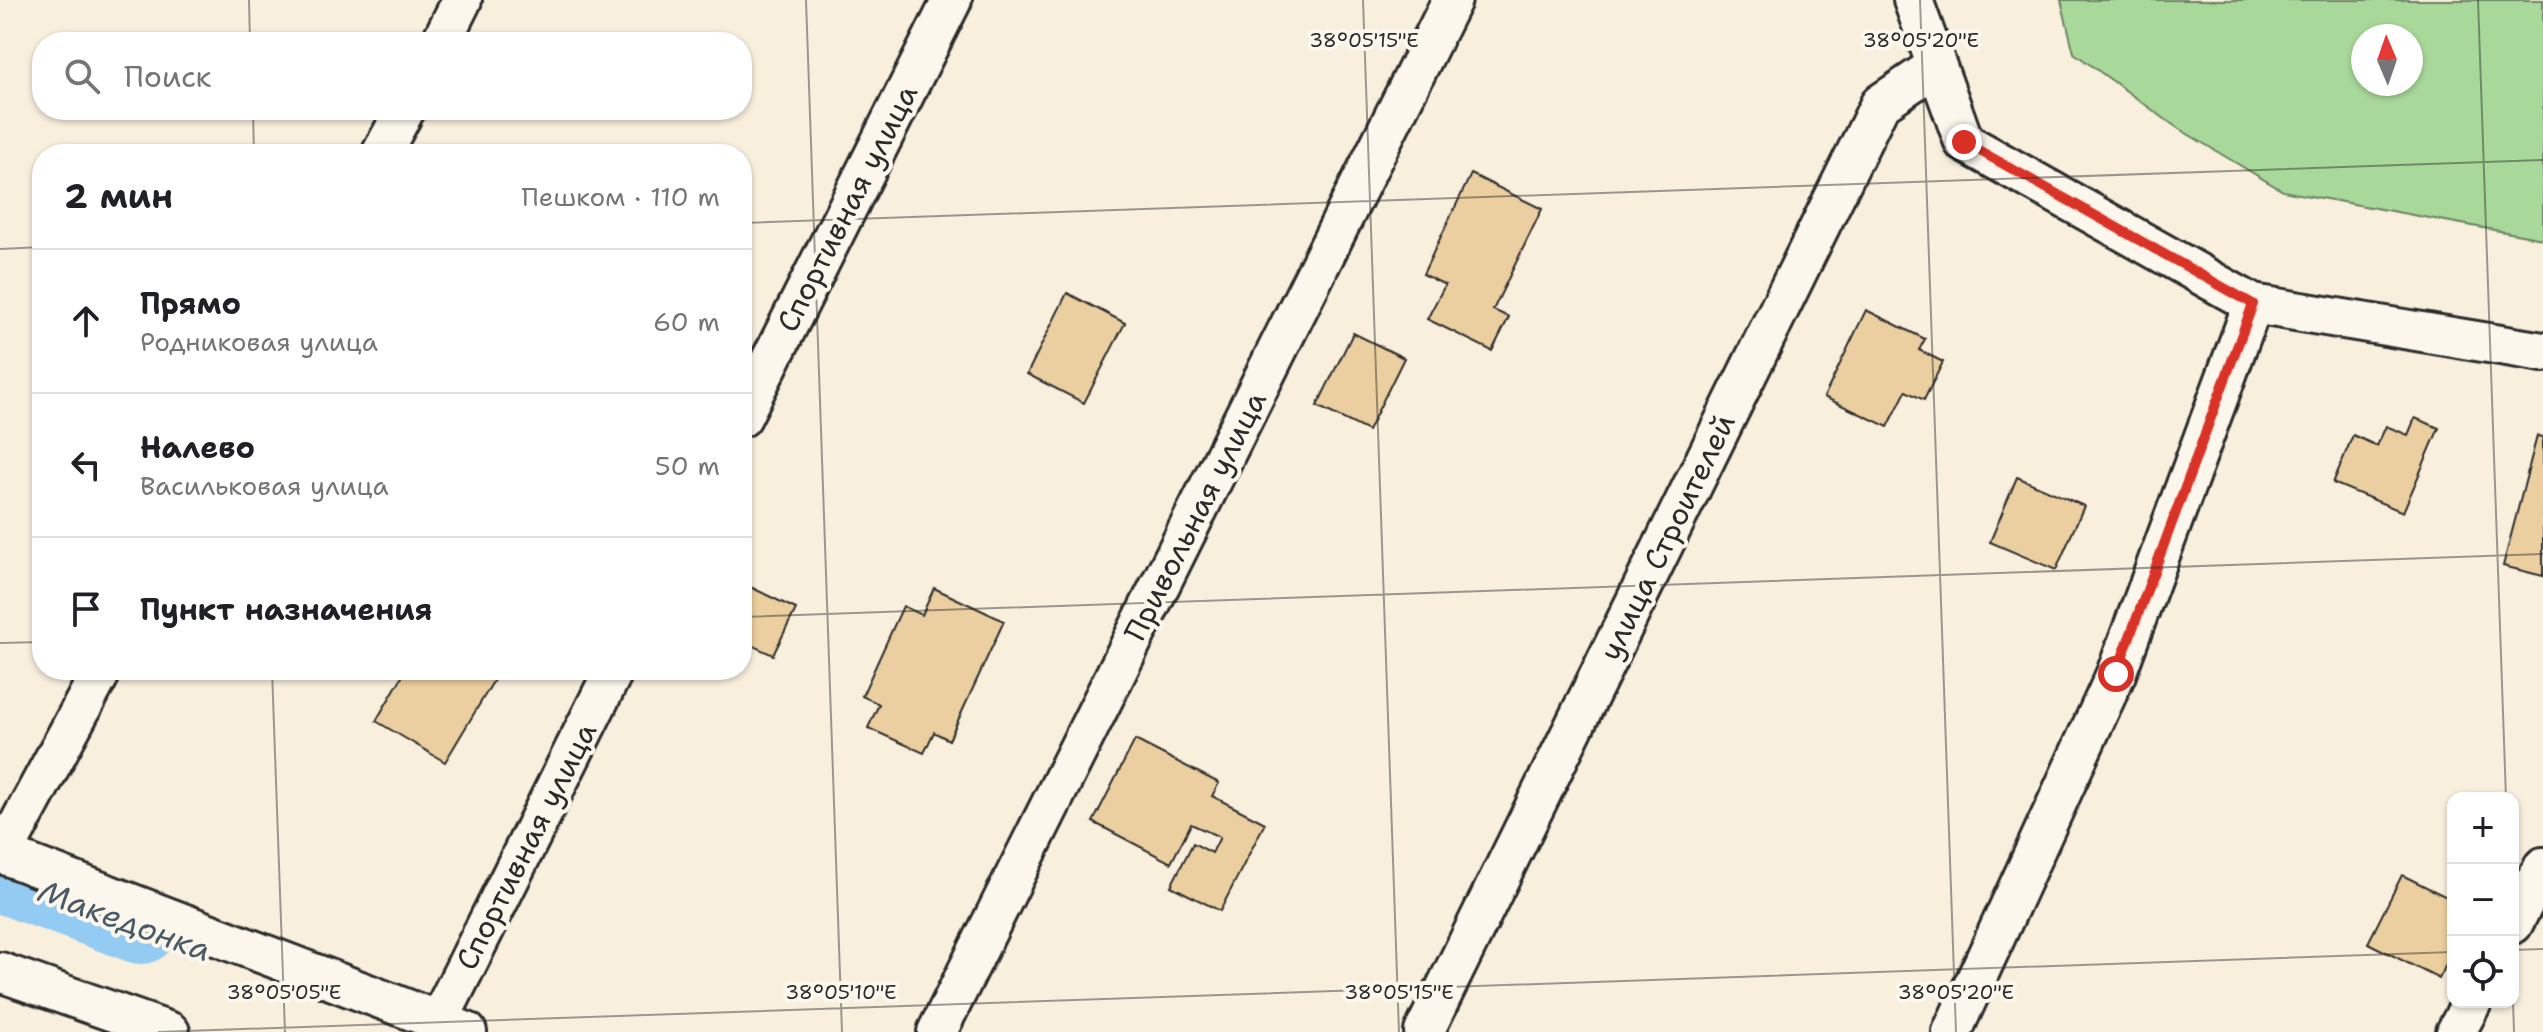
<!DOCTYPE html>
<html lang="ru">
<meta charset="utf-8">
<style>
:root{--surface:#fff;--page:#f2f2f2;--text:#202124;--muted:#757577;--line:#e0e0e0}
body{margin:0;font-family:"Shantell Sans",sans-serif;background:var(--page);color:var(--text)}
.controls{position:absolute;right:24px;bottom:24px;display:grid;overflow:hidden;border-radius:16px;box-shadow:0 2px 6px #0004}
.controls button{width:72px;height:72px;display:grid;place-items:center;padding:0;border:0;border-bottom:2px solid var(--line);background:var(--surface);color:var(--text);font:40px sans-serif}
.compass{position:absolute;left:2351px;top:24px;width:72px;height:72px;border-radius:50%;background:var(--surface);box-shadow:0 2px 6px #0004;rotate:358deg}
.stop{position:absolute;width:24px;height:24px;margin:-18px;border:6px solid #d93025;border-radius:50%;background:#fff}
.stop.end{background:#d93025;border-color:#fff;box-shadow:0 2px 8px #0008}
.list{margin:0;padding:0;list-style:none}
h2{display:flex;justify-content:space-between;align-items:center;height:104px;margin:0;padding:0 32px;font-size:34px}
h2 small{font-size:26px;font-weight:400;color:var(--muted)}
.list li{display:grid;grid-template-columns:52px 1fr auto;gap:24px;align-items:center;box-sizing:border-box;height:144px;padding:0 32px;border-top:2px solid var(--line)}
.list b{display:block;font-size:30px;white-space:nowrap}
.list p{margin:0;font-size:26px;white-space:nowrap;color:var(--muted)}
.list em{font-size:26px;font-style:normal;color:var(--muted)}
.icon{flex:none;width:44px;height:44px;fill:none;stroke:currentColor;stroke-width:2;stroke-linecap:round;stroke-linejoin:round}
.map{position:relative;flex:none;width:2543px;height:1032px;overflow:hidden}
.search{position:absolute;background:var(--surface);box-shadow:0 2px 6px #0004;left:32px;top:32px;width:720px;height:88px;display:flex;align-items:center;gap:20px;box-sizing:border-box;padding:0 28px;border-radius:32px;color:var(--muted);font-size:30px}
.panel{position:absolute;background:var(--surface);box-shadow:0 2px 6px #0004;left:32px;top:144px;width:720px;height:536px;border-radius:32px}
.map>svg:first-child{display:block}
.green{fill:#a9d99a;stroke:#6a8262;stroke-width:2;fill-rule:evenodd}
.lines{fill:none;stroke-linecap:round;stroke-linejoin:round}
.river{stroke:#94cbf2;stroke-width:76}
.building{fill:#eccfa0;stroke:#2b2b2b;stroke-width:2}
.minor-casing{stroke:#2b2b2b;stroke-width:44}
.minor{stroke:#fbf7ec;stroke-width:38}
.route{stroke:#d93025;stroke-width:10}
.ticks{fill:none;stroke:#2b2b2b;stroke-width:2;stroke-opacity:0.45}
.labels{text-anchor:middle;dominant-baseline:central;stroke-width:8;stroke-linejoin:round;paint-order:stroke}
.street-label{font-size:30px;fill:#2b2b2b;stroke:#fbf7ec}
.water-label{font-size:32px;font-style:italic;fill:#4a5b67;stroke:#fbf7ec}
.ticks-label{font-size:20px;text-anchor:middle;fill:#2b2b2b;stroke:#fbf7ec;stroke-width:8;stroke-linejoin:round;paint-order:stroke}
</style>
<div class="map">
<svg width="2543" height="1032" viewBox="0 0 2543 1032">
<rect width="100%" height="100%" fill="#f8efdd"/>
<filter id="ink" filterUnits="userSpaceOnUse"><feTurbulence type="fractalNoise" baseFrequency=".0125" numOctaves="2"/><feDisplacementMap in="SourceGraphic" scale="16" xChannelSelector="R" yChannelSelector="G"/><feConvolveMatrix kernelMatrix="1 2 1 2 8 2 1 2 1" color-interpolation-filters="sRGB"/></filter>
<g filter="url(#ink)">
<path class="green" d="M2061,0H2543V239L2283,191L2176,127L2074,53ZM2363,36H2411V84H2363Z"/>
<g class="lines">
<path class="river" d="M0,874L141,926"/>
</g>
<g class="building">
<path d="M1471,174L1542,209L1493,310L1509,317L1492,351L1427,319L1445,285L1423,274Z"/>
<path d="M1067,293L1125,323L1084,403L1027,374Z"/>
<path d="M1866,310L1925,339L1919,350L1943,362L1924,400L1906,391L1888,427L1824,397Z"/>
<path d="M1353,333L1404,358L1368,431L1317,406Z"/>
<path d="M2415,418L2439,428L2403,512L2333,483L2353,435L2377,446L2386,426L2408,435Z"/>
<path d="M2537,436L2543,437V576L2503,566Z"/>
<path d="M2017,477L2084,506L2056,570L1990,542Z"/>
<path d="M742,583L796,609L773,655L747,643L742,653Z"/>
<path d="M934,588L1004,621L949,740L934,732L924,753L868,728L879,704L862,696L903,606L922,615Z"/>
<path d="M406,670H500L445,762L376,721Z"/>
<path d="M1135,740L1219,783L1212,796L1265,823L1220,911L1171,886L1193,843L1212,853L1220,837L1191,824L1171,863L1093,822Z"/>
<path d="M2402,875L2453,900V951L2439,979L2368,943Z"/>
</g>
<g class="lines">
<g class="minor-casing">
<g id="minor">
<path d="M1913,0L1964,142L2253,304L2543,352"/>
<path d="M441,42L462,0"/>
<path d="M381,154L405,110"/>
<path d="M742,417L952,0"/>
<path d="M0,853L467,1032"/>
<path d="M3,854L102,670"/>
<path d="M2513,924L2543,867"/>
<path d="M0,972L170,1032"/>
<path d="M438,1022L614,670"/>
<path d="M937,1032L1452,0"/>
<path d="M1424,1032L1880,104L1936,66"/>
<path d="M1952,1032L2116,674L2253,304"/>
<path d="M2456,1032L2472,1002"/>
</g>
</g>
<use href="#minor" class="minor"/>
</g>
</g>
<g class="lines" filter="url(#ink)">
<path class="route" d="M1964,142L2253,304L2116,674"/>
</g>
<path class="ticks" d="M249,0L250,42M806,0L842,1032M1363,0L1399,1032M1920,0L1956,1032M2478,0L2506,798M253,110L254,154M742,223L2543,160M0,249L42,247M742,617L2543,554M0,643L42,642M272,670L285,1032M2513,950L2543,949M2513,1002L2514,1032M158,1032L2453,952"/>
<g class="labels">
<g class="street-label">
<text transform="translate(847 208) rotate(-63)">Спортивная улица</text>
<text transform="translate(1195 516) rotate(-63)">Привольная улица</text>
<text transform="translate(1667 537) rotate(-64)">улица Строителей</text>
<text transform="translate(526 846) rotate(-63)">Спортивная улица</text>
</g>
<g class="water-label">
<text transform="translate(125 920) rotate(20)">Македонка</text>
</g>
</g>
<g class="ticks-label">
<text x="1364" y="47">38°05'15"E</text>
<text x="1921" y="47">38°05'20"E</text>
<text x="284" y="999">38°05'05"E</text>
<text x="841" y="999">38°05'10"E</text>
<text x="1399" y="999">38°05'15"E</text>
<text x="1956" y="999">38°05'20"E</text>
</g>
</svg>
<div class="controls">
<button>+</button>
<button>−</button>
<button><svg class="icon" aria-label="locate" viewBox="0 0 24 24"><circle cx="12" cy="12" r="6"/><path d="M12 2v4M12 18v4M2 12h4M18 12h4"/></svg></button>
</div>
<svg class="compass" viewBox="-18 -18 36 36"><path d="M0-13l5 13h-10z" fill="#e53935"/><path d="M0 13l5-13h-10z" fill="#757577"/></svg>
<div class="stop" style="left:2116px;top:674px"></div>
<div class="stop end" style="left:1964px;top:142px"></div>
<div class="search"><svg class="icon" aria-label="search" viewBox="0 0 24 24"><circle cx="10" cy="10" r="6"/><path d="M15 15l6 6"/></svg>Поиск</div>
<section class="panel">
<h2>2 мин<small>Пешком · 110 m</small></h2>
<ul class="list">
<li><svg class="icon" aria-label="ahead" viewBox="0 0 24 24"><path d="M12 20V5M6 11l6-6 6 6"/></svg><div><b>Прямо</b><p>Родниковая улица</p></div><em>60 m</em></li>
<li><svg class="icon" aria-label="left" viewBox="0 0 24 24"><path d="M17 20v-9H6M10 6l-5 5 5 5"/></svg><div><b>Налево</b><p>Васильковая улица</p></div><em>50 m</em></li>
<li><svg class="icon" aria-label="arrive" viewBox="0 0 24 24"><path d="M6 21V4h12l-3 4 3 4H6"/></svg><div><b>Пункт назначения</b></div></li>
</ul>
</section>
</div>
